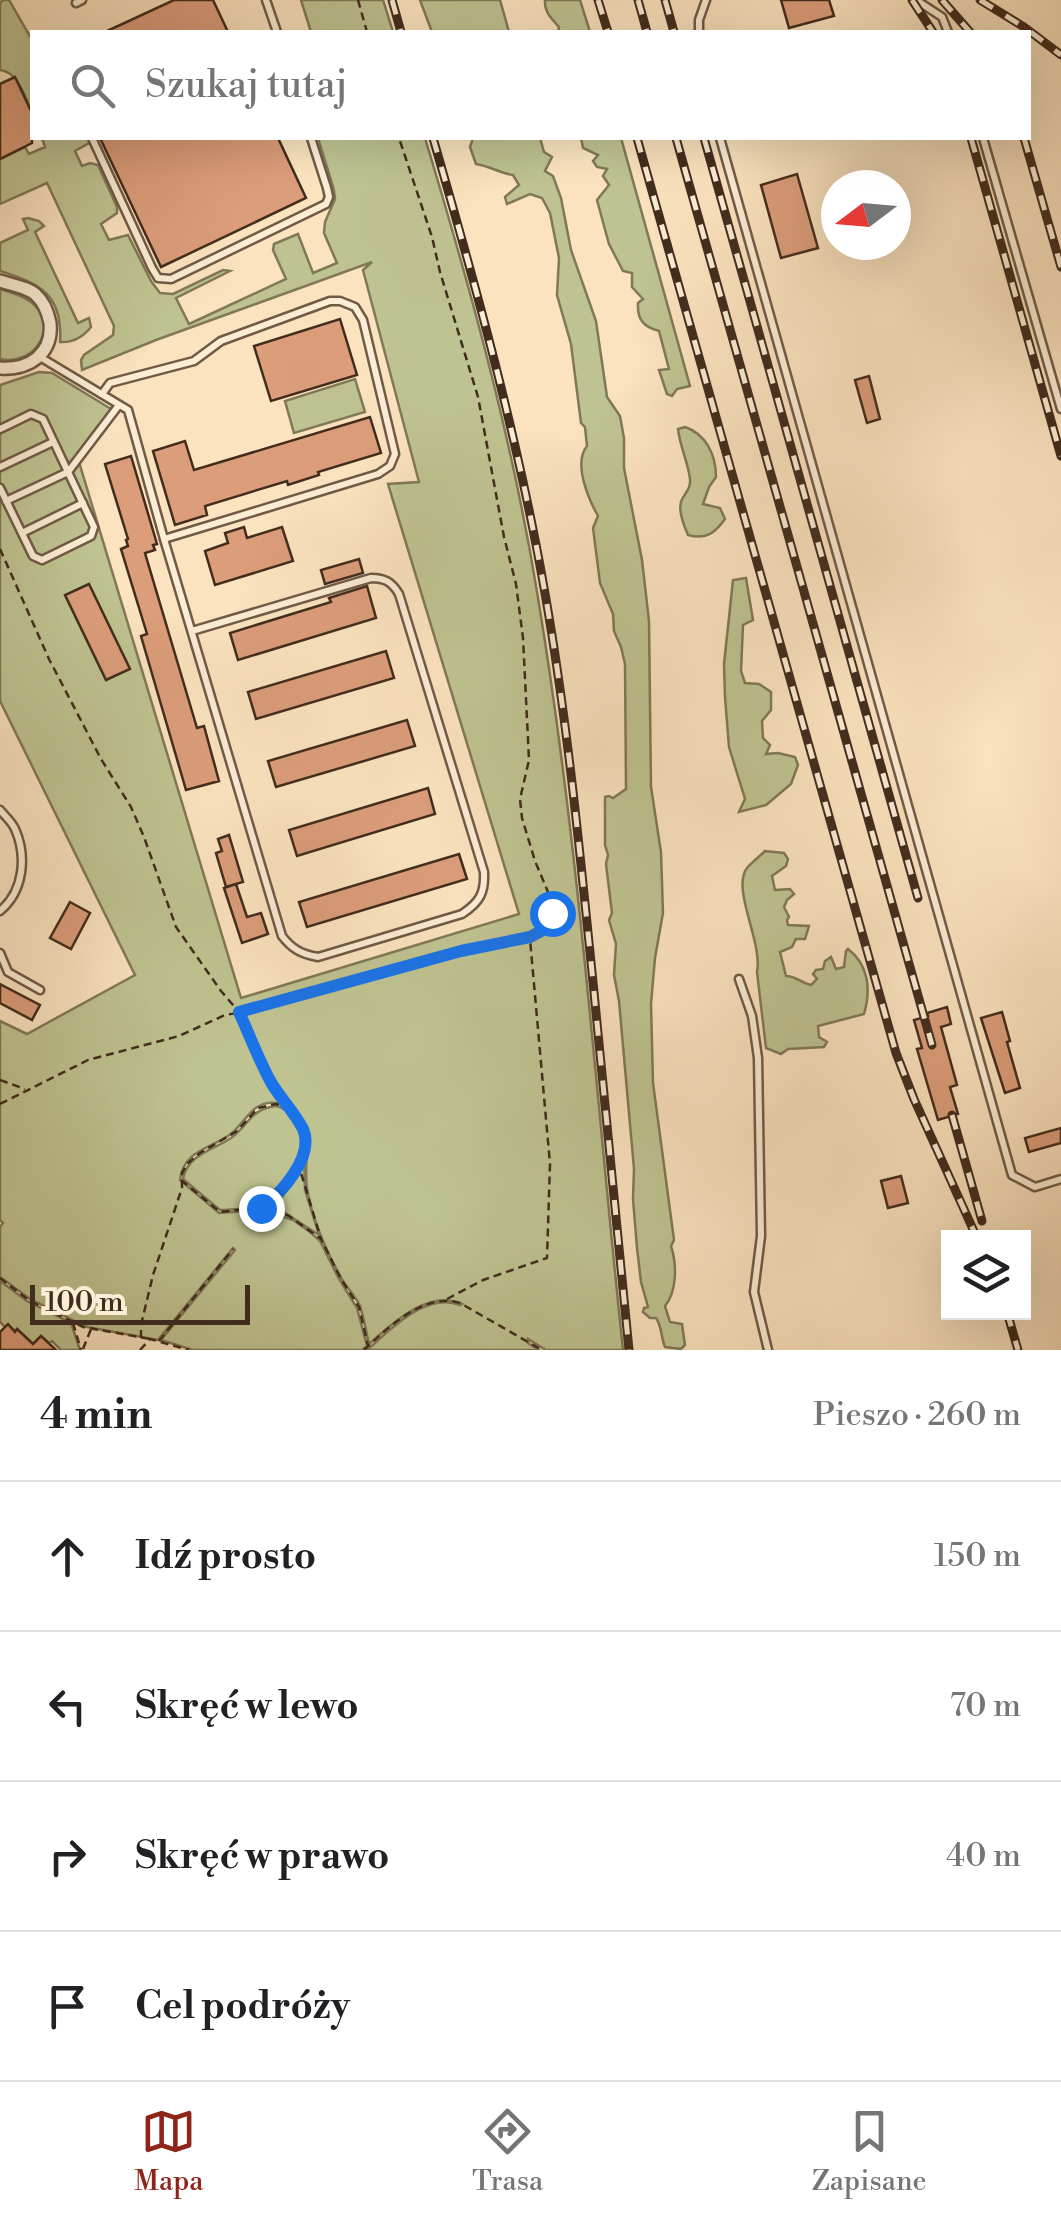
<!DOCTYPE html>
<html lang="pl">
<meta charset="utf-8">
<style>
:root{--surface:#fff;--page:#f2f2f2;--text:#202124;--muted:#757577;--line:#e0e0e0;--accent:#8f2418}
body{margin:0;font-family:"Libre Bodoni",serif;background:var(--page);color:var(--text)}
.controls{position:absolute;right:30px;bottom:30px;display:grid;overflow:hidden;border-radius:0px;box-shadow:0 10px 40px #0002}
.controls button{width:90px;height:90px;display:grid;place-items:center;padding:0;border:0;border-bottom:2px solid var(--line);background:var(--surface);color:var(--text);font:50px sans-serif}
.compass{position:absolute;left:821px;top:170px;width:90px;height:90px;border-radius:50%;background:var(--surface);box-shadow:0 10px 40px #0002;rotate:254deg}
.scale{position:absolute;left:30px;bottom:25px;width:220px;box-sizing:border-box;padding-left:10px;border:5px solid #412c1d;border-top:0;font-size:28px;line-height:35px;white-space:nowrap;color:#412c1d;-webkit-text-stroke:8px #fcedd5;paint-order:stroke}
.stop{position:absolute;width:30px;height:30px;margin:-22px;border:8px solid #1a73e8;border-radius:50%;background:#fff}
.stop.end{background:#1a73e8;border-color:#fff;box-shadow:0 2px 10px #0008}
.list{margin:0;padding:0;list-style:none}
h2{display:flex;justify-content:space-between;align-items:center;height:130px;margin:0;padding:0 40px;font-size:42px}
h2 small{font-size:32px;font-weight:400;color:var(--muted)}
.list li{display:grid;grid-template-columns:65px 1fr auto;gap:30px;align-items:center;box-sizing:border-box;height:150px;padding:0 40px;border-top:2px solid var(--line)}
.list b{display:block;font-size:38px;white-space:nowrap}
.list em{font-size:32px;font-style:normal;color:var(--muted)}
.icon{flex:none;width:55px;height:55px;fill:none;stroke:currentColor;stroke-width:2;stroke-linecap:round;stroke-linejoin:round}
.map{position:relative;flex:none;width:1061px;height:1350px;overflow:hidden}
.search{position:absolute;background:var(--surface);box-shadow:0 10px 40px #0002;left:30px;right:30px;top:30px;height:110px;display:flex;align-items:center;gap:25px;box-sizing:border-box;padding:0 35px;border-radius:0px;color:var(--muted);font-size:38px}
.sheet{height:730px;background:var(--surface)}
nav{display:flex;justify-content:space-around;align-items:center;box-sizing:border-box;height:140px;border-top:2px solid var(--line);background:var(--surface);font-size:28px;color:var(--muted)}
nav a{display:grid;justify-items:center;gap:5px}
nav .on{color:var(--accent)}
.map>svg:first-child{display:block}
.green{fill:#bfc391;stroke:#807857;stroke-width:2.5}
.building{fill:#dc9d7a;stroke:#412c1d;stroke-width:2.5}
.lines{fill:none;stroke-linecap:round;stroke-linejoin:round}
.lane-casing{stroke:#705a46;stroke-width:11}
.street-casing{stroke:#705a46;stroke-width:16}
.path{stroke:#412c1d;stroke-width:2.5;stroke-dasharray:8 5;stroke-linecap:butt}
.lane{stroke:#fcedd5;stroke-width:6}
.street{stroke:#fcedd5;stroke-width:11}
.rail-casing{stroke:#412c1d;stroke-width:9}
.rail{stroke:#fcedd5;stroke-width:5;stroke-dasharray:15;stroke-linecap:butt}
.route{stroke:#1a73e8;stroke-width:12}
</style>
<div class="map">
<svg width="1061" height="1350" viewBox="0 0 1061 1350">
<rect width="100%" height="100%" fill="#fbe3bf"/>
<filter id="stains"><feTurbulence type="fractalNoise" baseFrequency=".002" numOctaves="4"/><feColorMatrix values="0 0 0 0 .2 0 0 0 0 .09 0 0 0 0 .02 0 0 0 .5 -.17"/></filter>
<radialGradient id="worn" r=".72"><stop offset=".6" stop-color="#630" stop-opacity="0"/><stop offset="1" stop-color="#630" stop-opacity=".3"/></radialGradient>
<g class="green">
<path d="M3,0H9L32,40V113C25,97 19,72 0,70V3Z"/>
<path d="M301,0H383L393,32H311Z"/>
<path d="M420,0H500L509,32H432Z"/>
<path d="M545,0H580L590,32H558L559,27C551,18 544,12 545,0Z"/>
<path d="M42,138H89L91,142L75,151L82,166L90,163L98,165L117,207V213L101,224L109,240L128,235L151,281L160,293L173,294L223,270L230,271L176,298L189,324L286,279L273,250L274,244L298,234L313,273L337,263L324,233L325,222L335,199L334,190L318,138H425C470,287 512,438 537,592C579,843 596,1097 623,1350H546L528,1339V1343L539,1350H367C391,1329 426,1292 460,1305L462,1304C428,1289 393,1323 369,1344C366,1332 364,1318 360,1306C356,1297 348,1289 343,1281C327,1253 312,1219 307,1188C303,1163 315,1126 291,1107C288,1105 280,1103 276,1103C251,1100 246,1124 228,1136C208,1149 183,1152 180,1180L219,1213L264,1210L293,1220L310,1232L320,1241L339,1279L357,1308L367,1346L362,1350H193L161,1340L235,1250L233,1248L158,1340L87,1327L30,1299L0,1277V1227L3,1223L0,1220V1021L27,1034L135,975L0,701V385L39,372L52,373L116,412L79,462L241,998L519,914L388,484L419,482L363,270L372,262L156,340L82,370L81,360L84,355L113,335L114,326L47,183L0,204V159L25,147L29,154L45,147Z"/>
<path d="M473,138H540L544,152L552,157L545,171L553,176L561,198L571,250L596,321L607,397L620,416L624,438V468L642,560L649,621L651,787L661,852L663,913L655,958L651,1004L653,1083L674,1240L671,1246C677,1264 677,1292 665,1306L670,1322L682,1324L685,1345L681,1349L665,1347C661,1338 662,1326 656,1318H650L643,1312L644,1308L648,1307L641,1282L637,1248L633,1199L634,1169L619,1001L614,975L616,944L609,920L612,913L606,864L608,855L605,845V797L609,796L613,798L626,789L625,664L621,647L614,631L613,614L600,583L593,528L598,516C588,498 573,463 587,446L585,427L581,423L571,344L557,295L559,258L550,213L542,198L530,194L507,204L505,197L519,185L513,175C499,173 490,166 476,164L470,147Z"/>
<path d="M581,138H621L690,386L677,389L672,396L667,394L659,370L669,369L659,331C644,327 637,320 638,303L643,299L632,287V273L623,271L609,244L597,200L609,185L603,176L607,169L597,167L593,161L598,155L583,148Z"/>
<path d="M28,218L39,221L44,226L35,232L78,323L89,318L91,327C83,337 73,343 60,342C63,295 41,284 0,271V243L28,230L23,219Z"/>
<path d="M0,289C10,292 22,295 31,302C61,325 35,367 0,359Z"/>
<path d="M355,379L365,412L294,433L285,401Z"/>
<path d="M685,427C706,434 716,455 716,477L709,487L703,504L720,508L725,519C715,533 706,540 688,535C684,526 678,512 681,502C684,493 691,490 690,479C688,462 680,447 678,429Z"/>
<path d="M746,578L753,620L743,625L741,671L745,683L759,684L771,692V710L762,721L763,738L770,745L766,754L778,753L795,757L798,765L791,784L766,805L739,812L745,799L729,747L725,697L724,664L733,580Z"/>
<path d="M765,851L784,853L788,859L786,866L772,876L775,890L790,889L794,894L787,900L784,907L789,917L787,920L788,925L809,926L805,939H796L792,947L780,952L786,976C796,976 801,983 811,985L817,979L813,974L816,970L823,969L825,961L831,957L836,969L844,967L846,951L848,949C869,965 871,990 864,1014L818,1026L819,1037L827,1042L824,1047L788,1049L781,1054L766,1048L757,972C763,942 731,889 747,868C752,862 759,857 765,851Z"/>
<path d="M277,1106C291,1110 304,1126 304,1141C304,1161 278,1199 260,1206C249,1210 232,1209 220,1210L183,1179C187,1155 213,1150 231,1138C249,1125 251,1108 277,1106Z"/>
<path d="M304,1154L305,1190L319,1235L285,1213L264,1207L285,1189Z"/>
<path d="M0,1281L27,1301L71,1323L80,1350H61L52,1341L49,1343L41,1336L33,1344L18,1330L15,1331L8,1325L5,1327L0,1322Z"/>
</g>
<g class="building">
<path d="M174,0H213L228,32H105Z"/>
<path d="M781,0H829L834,16L789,28Z"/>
<path d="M15,77L32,113V143L0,159V84Z"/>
<path d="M100,138H278L306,198L161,267Z"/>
<path d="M797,174L818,248L781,258L761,185Z"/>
<path d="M340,319L357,375L271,401L254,346Z"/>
<path d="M869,376L880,419L867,423L855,380Z"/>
<path d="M370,417L381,453L318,472L319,475L288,485L287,481L205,506L207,515L175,525L153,451L185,441L194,470Z"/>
<path d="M131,456L157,544L153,545L155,550L145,553L197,728L204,726L219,781L186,790L141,636L147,634L121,549L128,546L126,540L128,539L105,464Z"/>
<path d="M244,527L247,538L282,527L293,561L215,585L205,551L228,543L225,533Z"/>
<path d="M359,559L363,573L325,584L321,570Z"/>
<path d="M89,584L130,669L106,680L65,595Z"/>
<path d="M367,586L376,618L238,660L230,633L331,602L329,598Z"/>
<path d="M386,651L394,678L256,719L248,692Z"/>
<path d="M407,720L415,746L276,787L268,761Z"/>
<path d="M428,788L435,814L297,856L289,830Z"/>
<path d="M229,835L243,882L226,887L216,853L222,851L218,839Z"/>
<path d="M459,854L467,879L307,927L299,902Z"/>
<path d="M236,884L247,917L261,913L268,934L242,943L224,888Z"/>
<path d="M70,902L90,913L71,949L50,938Z"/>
<path d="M0,984L40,1005L32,1020L0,1003Z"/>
<path d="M947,1007L951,1024L941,1027L957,1085L950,1087L958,1114L938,1120L917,1049L922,1048L914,1020L928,1016L927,1013Z"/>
<path d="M1002,1012L1010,1041L1007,1042L1020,1088L1005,1093L981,1018Z"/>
<path d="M1061,1128V1143L1029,1152L1025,1138Z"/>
<path d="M901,1176L908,1203L888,1208L881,1181Z"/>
<path d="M8,1324L15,1332L17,1329L33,1344L41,1336L56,1350H0V1332Z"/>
</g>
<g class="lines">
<g class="lane-casing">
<g id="lane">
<path d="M266,0L277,32"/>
<path d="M916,0L942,17L948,32"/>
<path d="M76,3L82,0"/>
<path d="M699,32V20L706,0"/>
<path d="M92,138L152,268L158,278L171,279L326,204L329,197L327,188L311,138"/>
<path d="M720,138L1012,1175L1035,1187L1061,1179"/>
<path d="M983,138L1061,409"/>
<path d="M40,357L128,410L164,539L282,936C292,949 301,954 318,957L462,914C480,902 485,893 484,872L399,594C392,582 385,578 371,578L192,631"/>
<path d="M102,394L110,383L194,361L221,341L330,301H340L355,307L363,320L395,454L390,466L378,474L164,539"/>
<path d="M0,429L31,414L43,419L94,527L91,536L42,560L33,556L0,488"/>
<path d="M0,467L53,442"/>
<path d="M6,501L68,472L119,405"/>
<path d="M22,533L83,503"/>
<path d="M0,810C5,816 12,822 15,829C27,856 24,891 0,911"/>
<path d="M0,953L8,972L40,990"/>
<path d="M739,979L752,1016L758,1058L761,1236L754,1292L768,1350"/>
</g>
</g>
<g class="street-casing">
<path id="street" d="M0,281C11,285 28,287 36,295C44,302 48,313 50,323C53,354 29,370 0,368"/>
</g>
<g class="path">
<path d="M358,0L367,32"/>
<path d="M0,549L49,659L101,759L131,807L144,837L176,927L221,991L239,1012L270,1080L287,1108"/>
<path d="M0,1080L25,1089"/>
<path d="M0,1104L88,1060L179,1036L225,1015L244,1012L461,951L529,937L543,930L552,913L548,892L535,861L522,818L520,799L529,760L523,638L516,584L504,537L478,397L440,272L432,237L399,138"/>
<path d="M181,1180L220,1212L255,1208L273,1210L289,1216L321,1239L341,1279L359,1307L368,1346"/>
<path d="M262,1207L280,1193L298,1164"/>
<path d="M0,1278L30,1301L83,1327L150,1339"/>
<path d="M447,1299L483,1280L547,1258L550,1164L530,939"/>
<path d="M73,1323L81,1350"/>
<path d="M141,1338V1325L153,1275L182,1188V1173L188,1163L200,1153L237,1131L258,1108L276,1104L287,1108L294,1113L303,1129L306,1146L298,1163L321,1239"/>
<path d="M159,1341L233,1249"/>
<path d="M83,1349L91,1329"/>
<path d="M140,1350L150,1339L189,1350"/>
<path d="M364,1350C389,1327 424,1292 460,1303L542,1350"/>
</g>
<use href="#lane" class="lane"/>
<use href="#street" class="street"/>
<g class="rail-casing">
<g id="rail">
<path d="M392,0L401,32"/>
<path d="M598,0L608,32"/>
<path d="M638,0L647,32"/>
<path d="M665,0L674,32"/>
<path d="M912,0L933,32"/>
<path d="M942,0L970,32"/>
<path d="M980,0L1024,27L1061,55"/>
<path d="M433,138C477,290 519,442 546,599C568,726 580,854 593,982C605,1104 617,1227 629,1350"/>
<path d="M637,138L896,1053L914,1099L977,1238"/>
<path d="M676,138L932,1045"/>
<path d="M704,138L918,898"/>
<path d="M971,138L1061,456"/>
<path d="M1024,138L1061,267"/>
<path d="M952,1115L982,1221"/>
<path d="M1007,1312L1018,1350"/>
</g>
</g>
<use href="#rail" class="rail"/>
</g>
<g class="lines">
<path class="route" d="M261,1208C281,1194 315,1156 303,1129C295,1113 282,1100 272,1084C259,1061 250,1036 239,1012L461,951L530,937L543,930L552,913"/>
</g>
<rect width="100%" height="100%" filter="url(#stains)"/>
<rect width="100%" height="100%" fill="url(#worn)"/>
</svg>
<div class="controls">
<button><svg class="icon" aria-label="layers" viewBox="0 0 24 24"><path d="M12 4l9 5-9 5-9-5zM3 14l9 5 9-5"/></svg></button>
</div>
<svg class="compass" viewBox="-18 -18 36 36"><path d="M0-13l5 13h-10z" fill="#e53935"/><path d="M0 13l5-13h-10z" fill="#757577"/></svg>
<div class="scale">100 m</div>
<div class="stop" style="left:552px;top:913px"></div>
<div class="stop end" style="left:261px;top:1208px"></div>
<div class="search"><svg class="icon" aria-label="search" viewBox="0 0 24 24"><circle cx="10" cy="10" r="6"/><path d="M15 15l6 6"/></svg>Szukaj tutaj</div>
</div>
<section class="sheet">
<h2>4 min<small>Pieszo · 260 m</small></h2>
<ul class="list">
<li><svg class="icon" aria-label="ahead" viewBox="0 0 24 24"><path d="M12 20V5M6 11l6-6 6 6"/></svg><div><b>Idź prosto</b></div><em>150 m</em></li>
<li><svg class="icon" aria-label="left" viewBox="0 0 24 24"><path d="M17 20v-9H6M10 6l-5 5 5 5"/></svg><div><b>Skręć w lewo</b></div><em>70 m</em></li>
<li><svg class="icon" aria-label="right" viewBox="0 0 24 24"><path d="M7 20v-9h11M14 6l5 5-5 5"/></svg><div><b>Skręć w prawo</b></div><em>40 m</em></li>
<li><svg class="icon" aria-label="arrive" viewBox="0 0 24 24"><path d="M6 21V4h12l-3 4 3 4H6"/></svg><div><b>Cel podróży</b></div></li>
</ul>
</section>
<nav>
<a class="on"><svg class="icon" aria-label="map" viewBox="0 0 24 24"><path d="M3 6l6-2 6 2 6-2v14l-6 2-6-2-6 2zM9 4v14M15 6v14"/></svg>Mapa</a>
<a><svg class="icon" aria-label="directions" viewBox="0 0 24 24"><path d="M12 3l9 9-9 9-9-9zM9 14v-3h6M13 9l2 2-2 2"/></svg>Trasa</a>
<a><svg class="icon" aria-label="saved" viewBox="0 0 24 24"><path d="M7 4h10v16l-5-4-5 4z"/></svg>Zapisane</a>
</nav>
